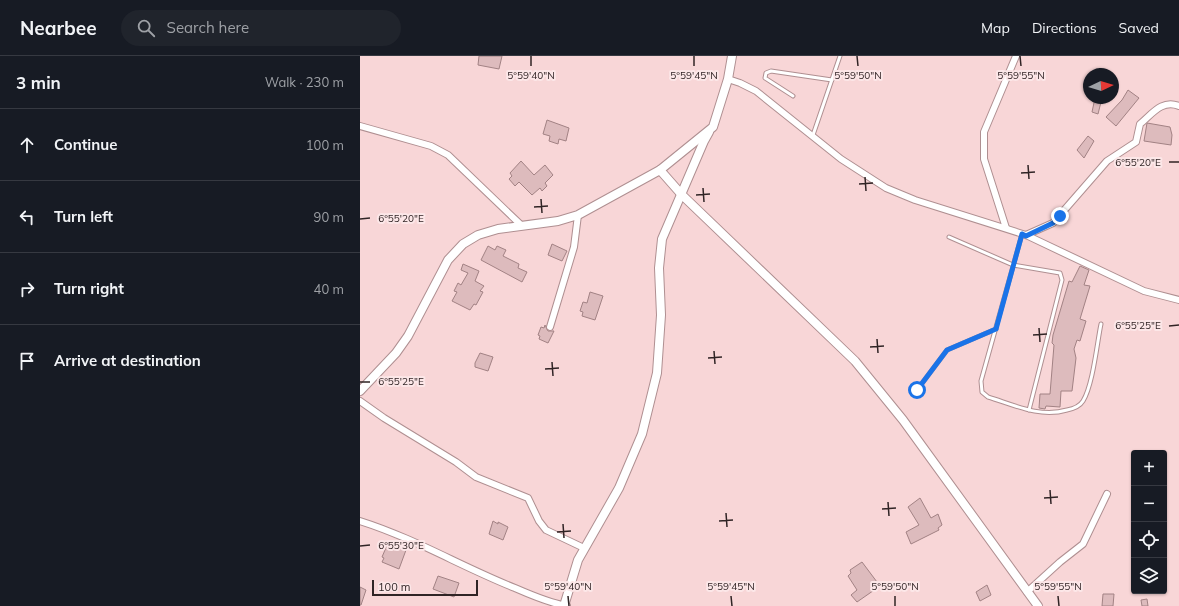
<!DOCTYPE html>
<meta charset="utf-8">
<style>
:root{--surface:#171b24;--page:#20242c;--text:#f1f3f6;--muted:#9ea1a6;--line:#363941}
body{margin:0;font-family:Mulish,sans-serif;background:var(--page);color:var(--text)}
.controls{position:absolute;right:12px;bottom:12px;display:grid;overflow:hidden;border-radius:4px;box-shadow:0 1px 3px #0004}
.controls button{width:36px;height:36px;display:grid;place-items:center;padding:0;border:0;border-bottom:1px solid var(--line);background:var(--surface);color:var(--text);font:20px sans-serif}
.compass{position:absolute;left:723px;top:12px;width:36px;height:36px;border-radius:50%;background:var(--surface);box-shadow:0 1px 3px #0004;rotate:86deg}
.scale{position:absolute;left:12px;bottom:10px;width:106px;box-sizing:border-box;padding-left:4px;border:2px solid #302425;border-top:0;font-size:11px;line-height:14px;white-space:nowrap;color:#302425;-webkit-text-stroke:3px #fce7e8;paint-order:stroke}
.stop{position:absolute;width:12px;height:12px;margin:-9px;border:3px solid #1a73e8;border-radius:50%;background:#fff}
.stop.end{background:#1a73e8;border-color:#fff;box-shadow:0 1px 4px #0008}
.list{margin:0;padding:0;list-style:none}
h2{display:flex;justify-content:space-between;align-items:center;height:52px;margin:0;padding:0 16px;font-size:17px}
h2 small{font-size:13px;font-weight:400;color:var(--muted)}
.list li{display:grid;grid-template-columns:26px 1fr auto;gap:12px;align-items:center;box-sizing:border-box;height:72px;padding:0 16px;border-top:1px solid var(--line)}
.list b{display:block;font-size:15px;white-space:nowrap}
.list em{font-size:13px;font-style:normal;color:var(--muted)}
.icon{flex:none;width:22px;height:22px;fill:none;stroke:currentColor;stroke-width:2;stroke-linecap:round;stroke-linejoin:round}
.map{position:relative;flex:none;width:819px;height:550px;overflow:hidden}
header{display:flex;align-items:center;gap:24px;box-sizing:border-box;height:56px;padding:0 20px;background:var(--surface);border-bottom:1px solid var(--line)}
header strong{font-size:19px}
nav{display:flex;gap:22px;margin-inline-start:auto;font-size:14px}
.search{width:280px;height:36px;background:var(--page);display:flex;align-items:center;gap:10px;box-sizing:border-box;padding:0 14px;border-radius:22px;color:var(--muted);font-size:15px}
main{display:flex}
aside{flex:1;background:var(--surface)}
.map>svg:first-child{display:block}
.building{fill:#ddbbbd;stroke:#a28284}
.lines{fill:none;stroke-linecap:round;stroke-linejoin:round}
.service-casing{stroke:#af8f91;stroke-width:5}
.minor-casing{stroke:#af8f91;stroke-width:8}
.tertiary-casing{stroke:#af8f91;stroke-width:10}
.service{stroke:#fff;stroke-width:3}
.minor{stroke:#fff;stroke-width:6}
.tertiary{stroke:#fff;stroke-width:8}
.route{stroke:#1a73e8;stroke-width:5}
.ticks{fill:none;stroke:#302425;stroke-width:1.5}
.ticks-label{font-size:10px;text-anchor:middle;fill:#302425;stroke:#fce7e8;stroke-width:4;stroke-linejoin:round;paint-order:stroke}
</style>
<header>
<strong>Nearbee</strong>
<div class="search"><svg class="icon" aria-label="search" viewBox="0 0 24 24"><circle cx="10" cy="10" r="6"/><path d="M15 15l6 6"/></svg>Search here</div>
<nav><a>Map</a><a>Directions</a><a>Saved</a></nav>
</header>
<main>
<aside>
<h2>3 min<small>Walk · 230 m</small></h2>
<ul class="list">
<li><svg class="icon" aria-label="ahead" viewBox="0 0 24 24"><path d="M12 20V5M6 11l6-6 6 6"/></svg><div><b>Continue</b></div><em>100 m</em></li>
<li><svg class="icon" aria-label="left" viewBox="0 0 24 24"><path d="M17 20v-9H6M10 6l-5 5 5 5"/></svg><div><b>Turn left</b></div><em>90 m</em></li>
<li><svg class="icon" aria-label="right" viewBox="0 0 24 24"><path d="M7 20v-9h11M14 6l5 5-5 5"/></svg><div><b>Turn right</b></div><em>40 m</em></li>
<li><svg class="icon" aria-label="arrive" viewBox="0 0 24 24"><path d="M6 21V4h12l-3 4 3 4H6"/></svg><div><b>Arrive at destination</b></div></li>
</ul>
</aside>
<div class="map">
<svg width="819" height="550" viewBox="0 0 819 550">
<rect width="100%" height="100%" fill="#f8d6d7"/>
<g class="building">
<path d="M119,0H142L139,13L118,9Z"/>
<path d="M768,34L779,42L756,70L746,61L762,44Z"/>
<path d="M735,42H742L738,58L732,56Z"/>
<path d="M187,64L209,72L206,85L199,83L198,88L189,85L190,80L183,78Z"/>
<path d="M787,67L810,71L812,79L811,89L784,85Z"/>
<path d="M728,80L734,85L724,102L717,94Z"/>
<path d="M161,105L174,119L185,109L193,119L185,127L187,130L182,135L180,132L172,139L159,126L155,130L149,123L152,120L150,117Z"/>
<path d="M192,188L207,195L202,205L188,199Z"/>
<path d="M128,190L135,194L137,190L146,194L143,200L159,208L158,212L167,216L162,226L121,204Z"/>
<path d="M103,208L119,215L115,225L124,230L120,235L123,236L116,249L114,248L110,254L92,245L97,236L94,235L98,227L101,229L108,217L101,214Z"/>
<path d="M720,210L729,214L724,229L730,230L720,263L726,265L720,285L717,284L714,293L716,302L712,335H701L700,351L686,350L685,353L679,352L680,338H690L694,289L692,287L693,279L709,225L712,226Z"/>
<path d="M230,236L243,240L235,264L222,260L223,256L220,255L223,246L227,247Z"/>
<path d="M185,269L188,275H194L188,287L179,283L180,280L178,279L181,271L184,272Z"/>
<path d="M120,297L133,301L128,315L115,311V307Z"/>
<path d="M560,442L571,462L578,458L582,469L578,472L579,474L551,488L546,476L559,469L548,451Z"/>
<path d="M133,465L138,468V466L148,471L143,484L129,478Z"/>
<path d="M28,487L46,494L39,513L22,506L24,502L22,501Z"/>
<path d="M502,506L520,530L497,546L491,539L497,534L488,520L491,517L490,514Z"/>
<path d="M78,520L99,527L94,541L73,533Z"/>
<path d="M627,529L631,539L620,545L616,536Z"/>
<path d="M0,531L6,534L1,549H0Z"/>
<path d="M743,538H754L753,550H742Z"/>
<path d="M787,543L788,550H782L781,544Z"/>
</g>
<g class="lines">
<g class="service-casing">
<g id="service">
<path d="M433,40L405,22L406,17L411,15L472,24"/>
<path d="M453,79L480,0"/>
<path d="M662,178L621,325L622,336L628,341C654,349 680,362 707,354C712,353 720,350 723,345C733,329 737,287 741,268"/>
<path d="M589,181L653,209L700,217L702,224L669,354"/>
<path d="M557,334L587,294L636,273"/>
</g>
</g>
<g class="minor-casing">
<g id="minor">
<path d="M368,23L380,27L396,35L481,103L526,132L555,144L666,179L784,235L819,244"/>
<path d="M0,70L71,90L88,99L161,169"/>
<path d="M646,172L624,103V76L656,0"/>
<path d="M666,179L693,167L747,105L776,86L780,68C792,58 802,43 819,50"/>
<path d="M190,271L214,191L218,159"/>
<path d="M0,345L24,362L96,406L116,421L168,442L179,465L186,474L224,492"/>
<path d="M0,465C54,482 102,511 155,532C171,539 189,547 207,550"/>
<path d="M667,536L700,506L723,488L747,438"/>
</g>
</g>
<g class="tertiary-casing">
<g id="tertiary">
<path d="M300,114L322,139L495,305L543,364L678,550"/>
<path d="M0,335L36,297L48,280L88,204L103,188L118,179L138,173L198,165L218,159L300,114L353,71L368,23L372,0"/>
<path d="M204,550L218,504L259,432L282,378L297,317L301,259L299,212L302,183L344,85L349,76"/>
</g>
</g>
<use href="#service" class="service"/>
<use href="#minor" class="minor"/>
<use href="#tertiary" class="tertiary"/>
</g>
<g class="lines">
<path class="route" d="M557,334L587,294L636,273L662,178L666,180L693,167L700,160"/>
</g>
<path class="ticks" d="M171,0V10M334,0V10M497,0L498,10M660,0L661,10M809,106H819M668,109L669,123M661,117L675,116M505,121L506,135M499,128L513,127M343,132L344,146M336,139L350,138M181,143L182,157M174,151L188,150M0,163L10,162M809,270L819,269M679,272L680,286M673,279L687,278M517,283L518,297M510,291L524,290M354,295L355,308M348,302L362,301M192,306L193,320M185,313L199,312M0,326H10M690,434L691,448M684,442L698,441M528,446L529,460M522,453L536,452M366,457L367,471M359,465L373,464M203,468L204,482M197,476L211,475M0,490L10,489M208,540L209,550M371,540L372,550M535,540V550M698,540L699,550"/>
<g class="ticks-label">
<text x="171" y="23">5°59'40"N</text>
<text x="334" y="23">5°59'45"N</text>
<text x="498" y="23">5°59'50"N</text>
<text x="661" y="23">5°59'55"N</text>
<text x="778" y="110">6°55'20"E</text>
<text x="41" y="166">6°55'20"E</text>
<text x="778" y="273">6°55'25"E</text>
<text x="41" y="329">6°55'25"E</text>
<text x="41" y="493">6°55'30"E</text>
<text x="208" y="534">5°59'40"N</text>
<text x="371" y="534">5°59'45"N</text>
<text x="535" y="534">5°59'50"N</text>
<text x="698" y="534">5°59'55"N</text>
</g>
</svg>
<div class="controls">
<button>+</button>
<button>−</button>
<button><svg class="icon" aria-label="locate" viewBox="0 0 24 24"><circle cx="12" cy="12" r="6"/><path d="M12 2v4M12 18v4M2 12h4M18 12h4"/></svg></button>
<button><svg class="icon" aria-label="layers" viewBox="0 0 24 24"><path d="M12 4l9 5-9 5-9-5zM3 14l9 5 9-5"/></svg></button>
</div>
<svg class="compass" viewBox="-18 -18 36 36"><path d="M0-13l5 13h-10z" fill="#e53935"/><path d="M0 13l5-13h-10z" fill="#9ea1a6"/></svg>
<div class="scale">100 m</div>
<div class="stop" style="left:557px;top:334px"></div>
<div class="stop end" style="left:700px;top:160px"></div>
</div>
</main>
